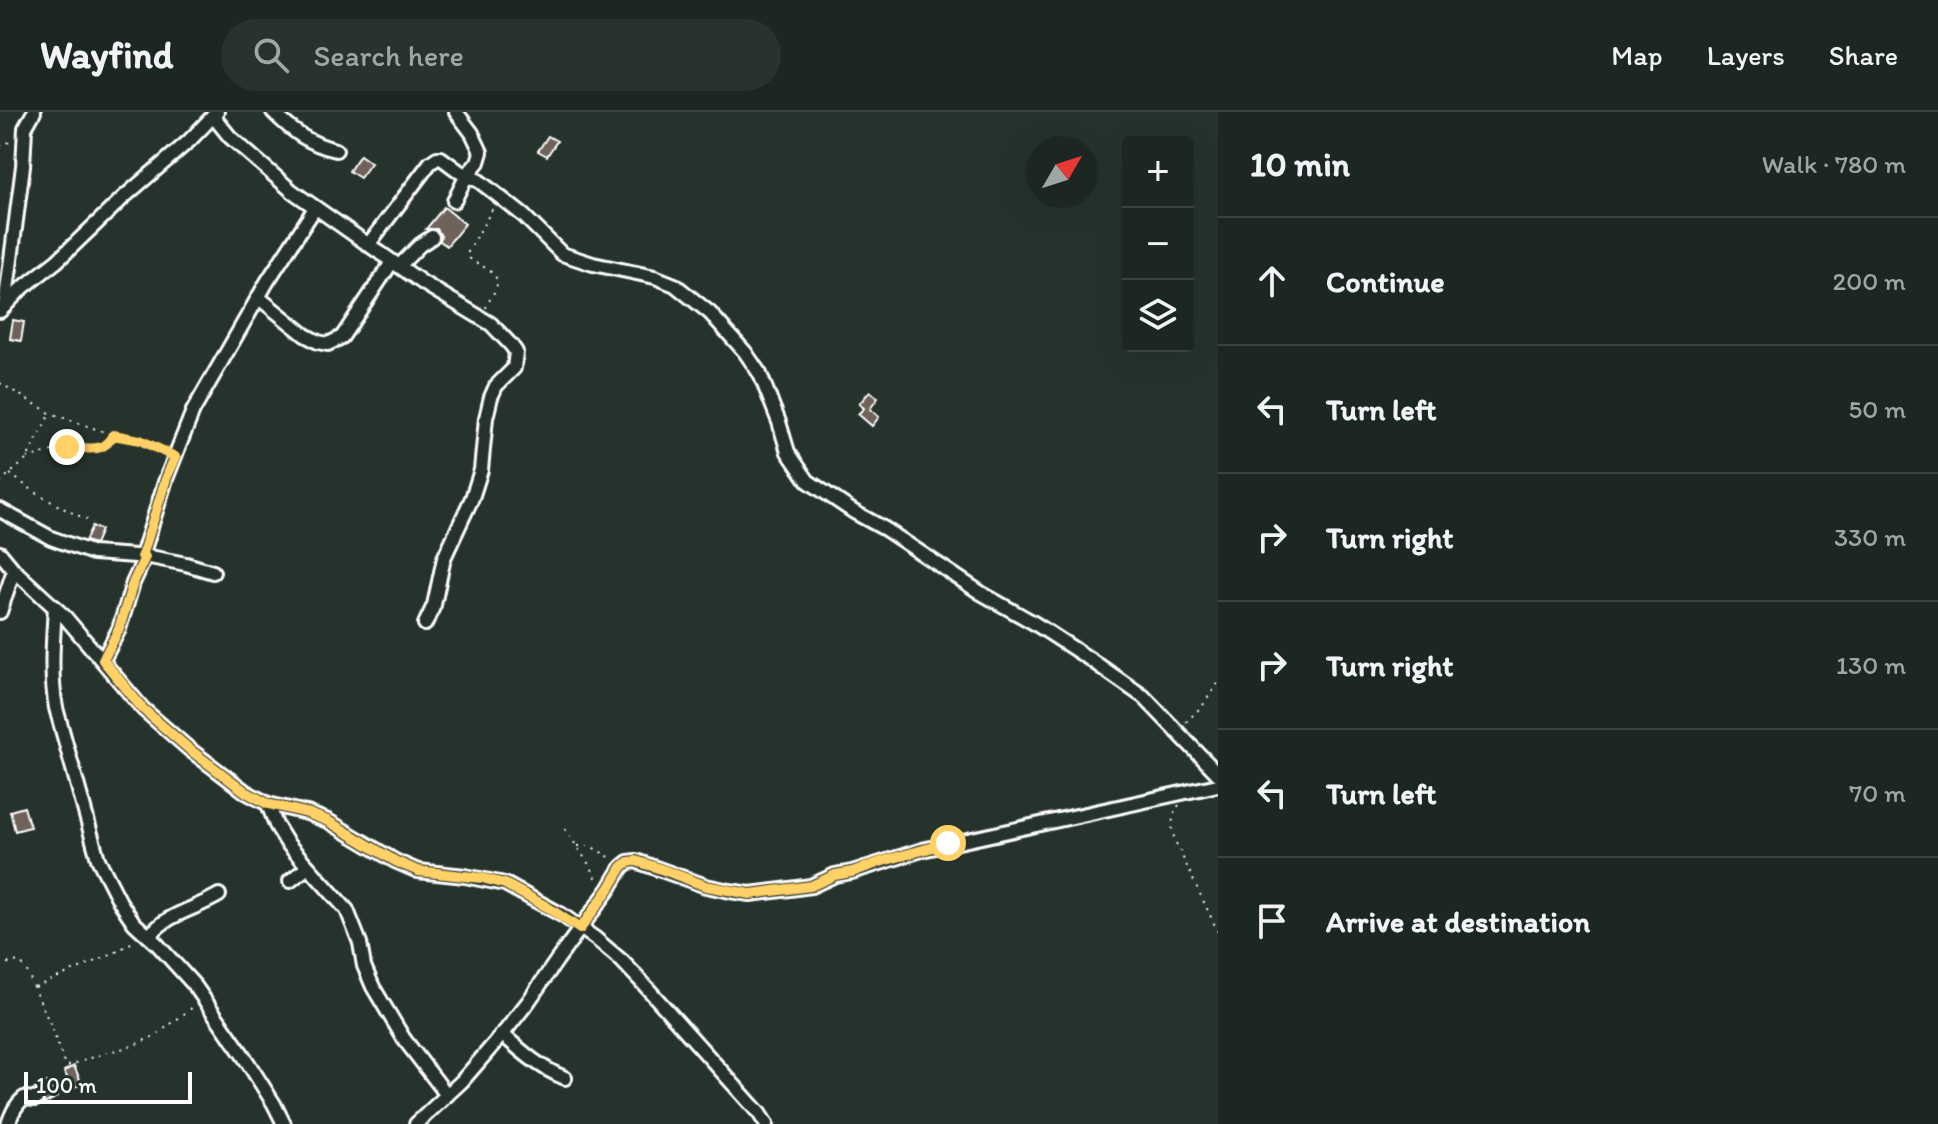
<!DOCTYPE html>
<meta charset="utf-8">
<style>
:root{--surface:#1c2622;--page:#29322f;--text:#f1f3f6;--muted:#a0a5a5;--line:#3a4340}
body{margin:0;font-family:Itim,sans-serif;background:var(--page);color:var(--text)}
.controls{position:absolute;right:24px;top:24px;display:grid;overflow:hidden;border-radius:8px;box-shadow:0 8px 32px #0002}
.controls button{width:72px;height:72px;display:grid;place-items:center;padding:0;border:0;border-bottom:2px solid var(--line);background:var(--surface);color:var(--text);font:40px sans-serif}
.compass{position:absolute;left:1026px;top:24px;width:72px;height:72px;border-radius:50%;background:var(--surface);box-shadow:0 8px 32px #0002;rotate:51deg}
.scale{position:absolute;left:24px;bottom:20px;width:168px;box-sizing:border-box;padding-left:8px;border:4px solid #fff;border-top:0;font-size:22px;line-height:28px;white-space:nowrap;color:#fff;-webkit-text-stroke:6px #26332d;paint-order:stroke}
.stop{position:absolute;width:24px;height:24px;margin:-18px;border:6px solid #ffd166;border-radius:50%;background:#fff}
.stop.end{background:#ffd166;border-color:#fff;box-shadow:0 2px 8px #0008}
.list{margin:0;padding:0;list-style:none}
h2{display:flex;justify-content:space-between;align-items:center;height:104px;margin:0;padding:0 32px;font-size:34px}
h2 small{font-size:26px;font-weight:400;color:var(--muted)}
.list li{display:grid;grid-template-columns:52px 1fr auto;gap:24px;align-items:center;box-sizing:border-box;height:128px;padding:0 32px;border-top:2px solid var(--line)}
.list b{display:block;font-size:30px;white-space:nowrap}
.list em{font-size:26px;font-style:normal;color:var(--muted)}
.icon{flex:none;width:44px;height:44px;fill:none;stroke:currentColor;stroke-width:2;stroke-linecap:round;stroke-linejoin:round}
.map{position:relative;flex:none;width:1218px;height:1012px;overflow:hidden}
header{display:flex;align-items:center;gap:48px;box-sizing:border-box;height:112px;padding:0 40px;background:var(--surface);border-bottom:2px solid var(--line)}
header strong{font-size:38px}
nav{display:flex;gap:44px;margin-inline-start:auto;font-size:28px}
.search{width:560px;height:72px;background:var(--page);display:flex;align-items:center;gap:20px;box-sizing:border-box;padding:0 28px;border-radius:44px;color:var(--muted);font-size:30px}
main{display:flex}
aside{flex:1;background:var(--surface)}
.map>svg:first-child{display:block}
.building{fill:#6e625a;stroke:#fff;stroke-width:2}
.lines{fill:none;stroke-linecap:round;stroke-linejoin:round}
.street-casing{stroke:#fff;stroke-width:18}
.path{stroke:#fff;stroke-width:2;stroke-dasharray:2 6;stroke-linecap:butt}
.street{stroke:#26332d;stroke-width:12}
.route{stroke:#ffd166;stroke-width:10}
</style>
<header>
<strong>Wayfind</strong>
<div class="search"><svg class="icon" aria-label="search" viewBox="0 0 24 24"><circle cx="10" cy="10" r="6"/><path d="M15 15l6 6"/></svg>Search here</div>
<nav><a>Map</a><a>Layers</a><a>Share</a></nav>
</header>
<main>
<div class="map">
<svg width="1218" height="1012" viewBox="0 0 1218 1012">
<rect width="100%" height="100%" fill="#26332d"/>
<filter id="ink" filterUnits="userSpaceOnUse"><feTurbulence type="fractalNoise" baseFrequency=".0125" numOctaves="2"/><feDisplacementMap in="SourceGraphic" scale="16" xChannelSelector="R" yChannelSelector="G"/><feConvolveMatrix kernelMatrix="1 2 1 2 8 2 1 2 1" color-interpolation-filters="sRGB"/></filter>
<g filter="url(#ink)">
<g class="building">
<path d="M548,24L557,29L547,44L538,39Z"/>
<path d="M360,43L371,51L360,66L349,59Z"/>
<path d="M444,95L465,112L447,134L440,129L441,124L437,117H426Z"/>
<path d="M13,208L24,210L21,229L10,227Z"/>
<path d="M870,279L878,286L870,297L879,305L872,314L858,302L864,296L859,292Z"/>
<path d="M92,414L101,418L95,432L85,429Z"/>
<path d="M24,695L30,715L15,719L10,699Z"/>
<path d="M74,954L82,972L72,976L64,959Z"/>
<path d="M47,970L57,985L44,992V982L35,977Z"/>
</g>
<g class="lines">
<g class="street-casing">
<g id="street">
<path d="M273,0C292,19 309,32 336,38"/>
<path d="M213,4L230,25L292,79L423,171L491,212L511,233L516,240L514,256L496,274L491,285L486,306L481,358L472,386L444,446L434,493L425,512"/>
<path d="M454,89L467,63L478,50L481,40L472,21L456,0"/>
<path d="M368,133L430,51L437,46H441L460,60L479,69L505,89L524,104L562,142L593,152L655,165L675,173L710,201L745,240L760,262L779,310L788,340L808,369L854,400L885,417L981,481L1034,511L1091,548L1144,585L1218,662"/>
<path d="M399,154L420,133L432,125"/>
<path d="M258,185L305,223L318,230L328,232L342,225L392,150"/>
<path d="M5,194L23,54L25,16L34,0"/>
<path d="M0,199L20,178L57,149L124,85L189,29L217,0"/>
<path d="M0,398L51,426L93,441L150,445L186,452L213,460"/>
<path d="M0,441L14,458L65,505L143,597L189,637L246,680L268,692L307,701L328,709L395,749L418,759L465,764L505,772L562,803L596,827L622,849L640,868L759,1001L766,1012"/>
<path d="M142,444L166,367L193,299L267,170L315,96"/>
<path d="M55,495C53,529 50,563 56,596L98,747L120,790L134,811L157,832L195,874L243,943L274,992L284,1012"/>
<path d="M0,500L14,458"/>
<path d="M103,548L119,517L133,471L145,445"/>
<path d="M268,692L276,713L287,731L347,798L360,831L364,854L373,875L404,927L447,983"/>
<path d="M290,769L308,755"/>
<path d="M149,824C168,801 194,798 219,783"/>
<path d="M502,922C522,940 540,956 565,966"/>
<path d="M8,1012C12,1002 15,993 24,986L36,987"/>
<path d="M416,1012L462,969L506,918L528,890L557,848L609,777L622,755L628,750L636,749L706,774L730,779L750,782L790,777L811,774L835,763L852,760L922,738L1218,673"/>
</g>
</g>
<g class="path">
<path d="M0,34L12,29"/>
<path d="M486,196C488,188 497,179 497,171C498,159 475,152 468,145V140L494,94"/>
<path d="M0,271L50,301L113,323L140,328L163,339"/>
<path d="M27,346L67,335L101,336L107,333L112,324"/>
<path d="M10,362C39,384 60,396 93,410"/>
<path d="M0,370L26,348L50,302"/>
<path d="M1186,610L1203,593L1218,571"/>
<path d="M1179,693C1171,705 1171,715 1175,729L1218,820"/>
<path d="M565,717L592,757L598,770"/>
<path d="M578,734C592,731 600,741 612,746"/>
<path d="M0,855C11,850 17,845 26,857L50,912L64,950L68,954L108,940L129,935L155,924L193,895"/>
<path d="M35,875L113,842L134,829"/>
</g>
<use href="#street" class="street"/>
</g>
</g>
<g class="lines" filter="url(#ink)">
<path class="route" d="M67,335C86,335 103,343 113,323L140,328L175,345L166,367L142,444L145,445L133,471L119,517L103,548L143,597L189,637L246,680L268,692L307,701L328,709L395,749L418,759L482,766L505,772L547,795L580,817L609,777L622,755L628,750L636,749L661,757L706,774L750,782L811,774L835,763L852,760L883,749L948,731"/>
</g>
</svg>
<div class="controls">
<button>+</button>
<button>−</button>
<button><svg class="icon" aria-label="layers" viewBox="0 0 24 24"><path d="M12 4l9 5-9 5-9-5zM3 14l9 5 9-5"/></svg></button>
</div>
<svg class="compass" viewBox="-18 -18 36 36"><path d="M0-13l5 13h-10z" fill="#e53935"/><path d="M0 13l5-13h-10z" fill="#a0a5a5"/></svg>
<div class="scale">100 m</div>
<div class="stop" style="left:948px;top:731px"></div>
<div class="stop end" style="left:67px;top:335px"></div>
</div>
<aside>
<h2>10 min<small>Walk · 780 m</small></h2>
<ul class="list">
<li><svg class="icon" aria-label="ahead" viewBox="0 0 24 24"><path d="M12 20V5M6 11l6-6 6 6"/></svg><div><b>Continue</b></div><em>200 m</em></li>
<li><svg class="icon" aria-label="left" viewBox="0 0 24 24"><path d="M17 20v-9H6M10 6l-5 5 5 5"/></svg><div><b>Turn left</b></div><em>50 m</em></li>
<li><svg class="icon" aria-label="right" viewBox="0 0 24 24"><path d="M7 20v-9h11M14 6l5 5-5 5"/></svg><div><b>Turn right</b></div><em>330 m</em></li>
<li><svg class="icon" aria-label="right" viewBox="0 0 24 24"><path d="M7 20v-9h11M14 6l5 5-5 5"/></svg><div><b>Turn right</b></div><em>130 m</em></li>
<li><svg class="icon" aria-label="left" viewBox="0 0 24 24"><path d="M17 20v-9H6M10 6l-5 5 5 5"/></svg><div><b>Turn left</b></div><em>70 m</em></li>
<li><svg class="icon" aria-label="arrive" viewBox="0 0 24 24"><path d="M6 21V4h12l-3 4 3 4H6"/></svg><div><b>Arrive at destination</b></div></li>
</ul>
</aside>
</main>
